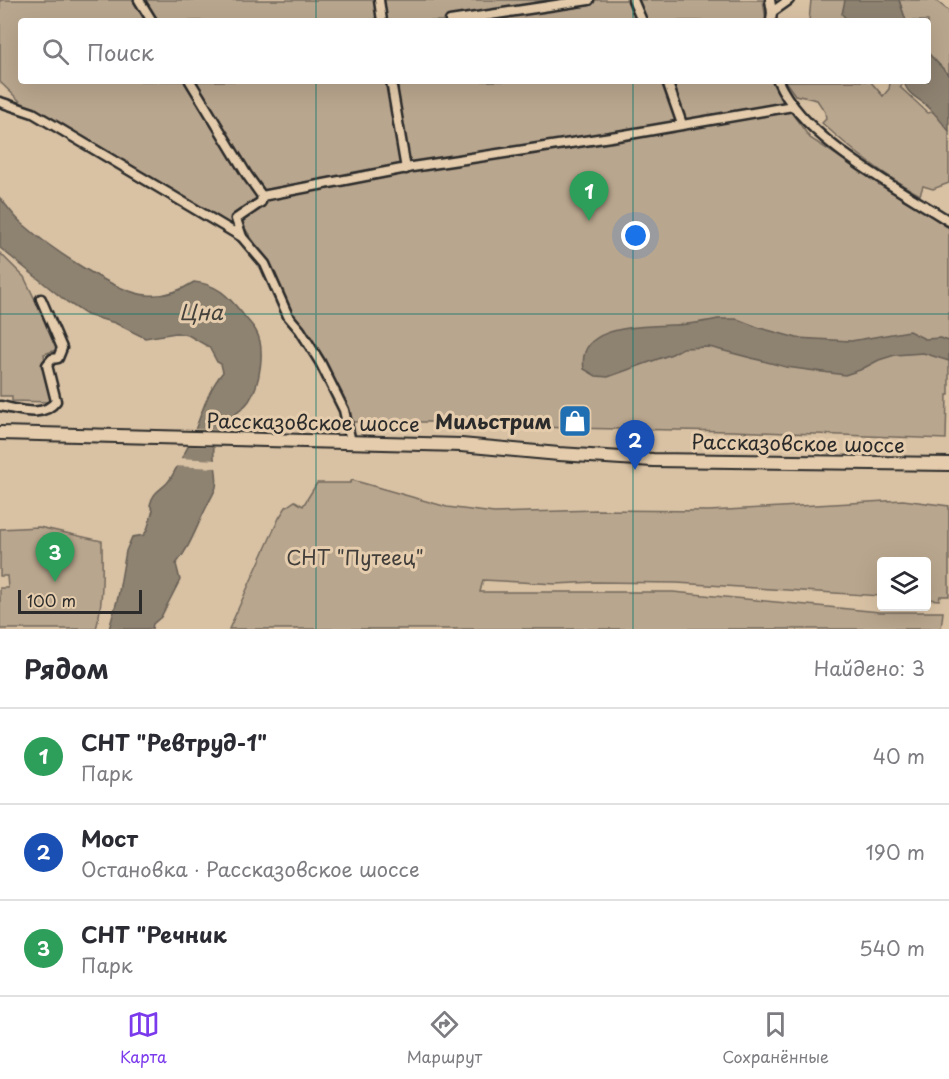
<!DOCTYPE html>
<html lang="ru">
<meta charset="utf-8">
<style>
:root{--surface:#fff;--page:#f7f7f7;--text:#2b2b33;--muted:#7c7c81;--line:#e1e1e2;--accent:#7c3aed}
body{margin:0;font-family:"Playpen Sans",sans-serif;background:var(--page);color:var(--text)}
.controls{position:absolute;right:18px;bottom:18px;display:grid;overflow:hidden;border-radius:6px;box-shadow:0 6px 24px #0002}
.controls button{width:54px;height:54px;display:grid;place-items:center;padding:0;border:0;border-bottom:2px solid var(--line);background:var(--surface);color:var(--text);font:30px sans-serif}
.scale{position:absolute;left:18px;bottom:15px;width:124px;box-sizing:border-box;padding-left:6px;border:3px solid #2b2b2b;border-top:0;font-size:16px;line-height:21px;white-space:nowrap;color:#2b2b2b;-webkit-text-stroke:4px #e4ccac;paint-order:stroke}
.you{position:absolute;left:636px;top:236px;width:21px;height:21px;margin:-15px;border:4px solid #fff;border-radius:50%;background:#1a73e8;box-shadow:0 0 0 9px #1a73e833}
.badge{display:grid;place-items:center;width:39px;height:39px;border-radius:50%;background:var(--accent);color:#fff;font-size:20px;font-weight:700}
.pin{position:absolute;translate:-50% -50px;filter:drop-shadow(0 2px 3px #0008)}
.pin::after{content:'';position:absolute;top:32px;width:21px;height:18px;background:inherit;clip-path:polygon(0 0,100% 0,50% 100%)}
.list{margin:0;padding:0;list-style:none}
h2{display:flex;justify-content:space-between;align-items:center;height:78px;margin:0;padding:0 24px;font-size:26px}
h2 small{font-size:20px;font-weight:400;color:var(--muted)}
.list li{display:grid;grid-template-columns:39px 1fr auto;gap:18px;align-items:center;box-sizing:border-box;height:96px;padding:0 24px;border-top:2px solid var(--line)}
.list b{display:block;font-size:22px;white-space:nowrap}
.list p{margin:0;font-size:20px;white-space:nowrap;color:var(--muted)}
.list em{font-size:20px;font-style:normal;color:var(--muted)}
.icon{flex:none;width:33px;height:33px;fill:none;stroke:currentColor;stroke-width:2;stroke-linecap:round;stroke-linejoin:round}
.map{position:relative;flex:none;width:949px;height:629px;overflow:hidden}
.search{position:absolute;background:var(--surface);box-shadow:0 6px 24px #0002;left:18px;right:18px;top:18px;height:66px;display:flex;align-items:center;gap:15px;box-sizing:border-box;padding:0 21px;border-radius:6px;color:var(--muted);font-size:22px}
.sheet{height:366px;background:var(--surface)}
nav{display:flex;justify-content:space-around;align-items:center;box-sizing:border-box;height:84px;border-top:2px solid var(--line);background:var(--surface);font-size:16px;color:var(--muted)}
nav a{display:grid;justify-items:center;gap:3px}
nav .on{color:var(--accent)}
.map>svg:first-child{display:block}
.green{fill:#b9a68e;stroke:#72685c;stroke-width:1.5}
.water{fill:#8e8271;stroke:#665f55;stroke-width:1.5}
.pier{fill:#d9c2a4}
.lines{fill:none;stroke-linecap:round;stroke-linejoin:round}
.minor-casing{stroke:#2b2b2b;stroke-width:13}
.primary-casing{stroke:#2b2b2b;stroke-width:16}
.minor{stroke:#e4ccac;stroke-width:8}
.primary{stroke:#e4ccac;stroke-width:12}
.grid{fill:none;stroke:#0f766e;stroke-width:1.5;stroke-opacity:0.55}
.labels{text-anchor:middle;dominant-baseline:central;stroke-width:6;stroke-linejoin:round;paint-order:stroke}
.poi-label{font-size:20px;font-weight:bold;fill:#2b2b2b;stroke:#e4ccac;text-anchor:end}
.street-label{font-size:20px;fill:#2b2b2b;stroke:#e4ccac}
.park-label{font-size:20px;fill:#403d3a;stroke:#e4ccac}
.water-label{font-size:21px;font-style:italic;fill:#44413c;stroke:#e4ccac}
</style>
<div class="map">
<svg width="949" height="629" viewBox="0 0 949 629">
<rect width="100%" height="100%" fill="#d9c2a4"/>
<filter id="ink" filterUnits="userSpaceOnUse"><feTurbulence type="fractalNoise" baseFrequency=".0167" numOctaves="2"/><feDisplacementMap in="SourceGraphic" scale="12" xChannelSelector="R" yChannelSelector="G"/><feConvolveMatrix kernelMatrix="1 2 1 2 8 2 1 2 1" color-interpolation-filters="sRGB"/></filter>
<g filter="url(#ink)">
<g class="green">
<path d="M0,0H763L766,21H21V81H773L791,112L810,138L949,228V395H947L946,439L732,431L565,428L450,422H353L313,352L288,316L255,243L238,218L223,228L28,109L0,82Z"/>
<path d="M811,0H845L847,3V21H809Z"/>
<path d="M899,0H935L949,11V75L928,53V21H906Z"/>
<path d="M785,81H870L883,96L889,89L890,83L889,81H906L900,87L928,113L937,111L949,131V183L933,189L923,186L920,195C882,174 854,152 822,123L826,119L825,112L817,100L795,95Z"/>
<path d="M0,253L24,277L59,349L44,354L51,402L12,401V396H0Z"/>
<path d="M352,480L447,507L494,513L596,510L709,511L903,500L949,506V596H940L939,600L927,599L926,562H882L881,596L677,583L595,582L556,584L483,580L480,592H673L880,612H943L941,629H229L279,518L286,507L295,501L303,506L317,483H350Z"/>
<path d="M39,527L102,541C102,571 104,600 96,629H0V588H8L7,576H0V529Z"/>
</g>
<g class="water">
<path d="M845,0H899L906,21H848L842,14Z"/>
<path d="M928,53L949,75V131C942,123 935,113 926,105C918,98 906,94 904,81H928Z"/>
<path d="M0,198C8,207 15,218 24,225C49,247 115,293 147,295C165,297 180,291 194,282C217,284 228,296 242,313C246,319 253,325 256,331C266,348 260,385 249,401C235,420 220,416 214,447C212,461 219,474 216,487C214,494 209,501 206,508C196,528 190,547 176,564L180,580L161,617L153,624L152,629H109L118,597L126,551L132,537L144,535L147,530L153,510L150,505C153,492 159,491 167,483C172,478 177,466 181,459C199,432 201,398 223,372L221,364L217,362L209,347L188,335L176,333L145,338L115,323L87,315L67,302L0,248Z"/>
<path d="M718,319H737L760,328L797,338L851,341L909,331L925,339L940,338L949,341V361L923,353L895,355L879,360L860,370L845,375L786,367L709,347L683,348L672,354L608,377L596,376L584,369C576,324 642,327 671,325C687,325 703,322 718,319Z"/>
</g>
<g class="pier">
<path d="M192,429L224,430L217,447L184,446Z"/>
<path d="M178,458L217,460V468L172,466Z"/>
</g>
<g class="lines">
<g class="minor-casing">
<g id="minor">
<path d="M139,0L152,21"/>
<path d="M379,0L382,21"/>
<path d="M633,0L642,21"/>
<path d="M770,0L772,12L771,21"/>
<path d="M772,12L789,0"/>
<path d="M450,21L589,0"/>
<path d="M190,81L247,175L262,196L261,202L236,219L242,237"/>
<path d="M391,81L406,169"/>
<path d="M667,81L682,124"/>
<path d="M778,81C804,140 896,187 949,221"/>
<path d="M0,102L33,113L242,237L265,264L288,316L300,330L320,362L344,410L351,442"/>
<path d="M262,196L412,167L624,135L793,106"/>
<path d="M0,406C18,409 43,419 56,401L47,365L52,359L58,358L62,348L41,299"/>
</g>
</g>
<g class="primary-casing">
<path id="primary" d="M0,433L461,445L559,454L653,460L949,464"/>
</g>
<use href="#minor" class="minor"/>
<use href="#primary" class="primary"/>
</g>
</g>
<path class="grid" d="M316,0V21M633,0V21M316,81V629M633,81V629M0,314H949"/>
<defs>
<g id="shop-square" transform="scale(1.725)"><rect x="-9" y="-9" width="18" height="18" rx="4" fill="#1f6fb2" stroke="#e4ccac"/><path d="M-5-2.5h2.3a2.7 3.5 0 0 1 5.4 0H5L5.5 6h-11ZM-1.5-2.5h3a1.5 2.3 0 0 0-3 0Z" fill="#fff"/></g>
</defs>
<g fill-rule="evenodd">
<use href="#shop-square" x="575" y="421"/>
</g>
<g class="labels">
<g class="poi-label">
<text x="552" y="421">Мильстрим</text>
</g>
<g class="street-label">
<text transform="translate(313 422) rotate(1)">Рассказовское шоссе</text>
<text transform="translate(798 443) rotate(1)">Рассказовское шоссе</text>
</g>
<g class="park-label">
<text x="355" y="557">СНТ "Путеец"</text>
</g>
<g class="water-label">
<text x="201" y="311">Цна</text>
</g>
</g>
</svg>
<div class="controls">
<button><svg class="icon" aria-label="layers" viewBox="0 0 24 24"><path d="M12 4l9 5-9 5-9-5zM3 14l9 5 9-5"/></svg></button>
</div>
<div class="scale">100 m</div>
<div class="you"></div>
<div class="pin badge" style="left:589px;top:221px;background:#2e9e5b">1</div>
<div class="pin badge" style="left:635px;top:470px;background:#1a4fb4">2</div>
<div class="pin badge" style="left:55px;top:582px;background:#2e9e5b">3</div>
<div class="search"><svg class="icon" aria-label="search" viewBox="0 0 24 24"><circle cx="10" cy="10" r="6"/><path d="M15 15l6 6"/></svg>Поиск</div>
</div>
<section class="sheet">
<h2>Рядом<small>Найдено: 3</small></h2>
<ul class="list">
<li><span class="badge" style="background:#2e9e5b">1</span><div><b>СНТ &quot;Ревтруд-1&quot;</b><p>Парк</p></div><em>40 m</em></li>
<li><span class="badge" style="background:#1a4fb4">2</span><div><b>Мост</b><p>Остановка · Рассказовское шоссе</p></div><em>190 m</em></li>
<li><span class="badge" style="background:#2e9e5b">3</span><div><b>СНТ &quot;Речник</b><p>Парк</p></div><em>540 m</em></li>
</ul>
</section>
<nav>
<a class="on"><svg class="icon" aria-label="map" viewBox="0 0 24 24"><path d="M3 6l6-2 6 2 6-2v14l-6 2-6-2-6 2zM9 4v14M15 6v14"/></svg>Карта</a>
<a><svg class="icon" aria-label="directions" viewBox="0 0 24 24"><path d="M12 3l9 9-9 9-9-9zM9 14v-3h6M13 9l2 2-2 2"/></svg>Маршрут</a>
<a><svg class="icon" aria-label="saved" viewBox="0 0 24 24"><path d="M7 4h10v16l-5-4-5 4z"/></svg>Сохранённые</a>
</nav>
